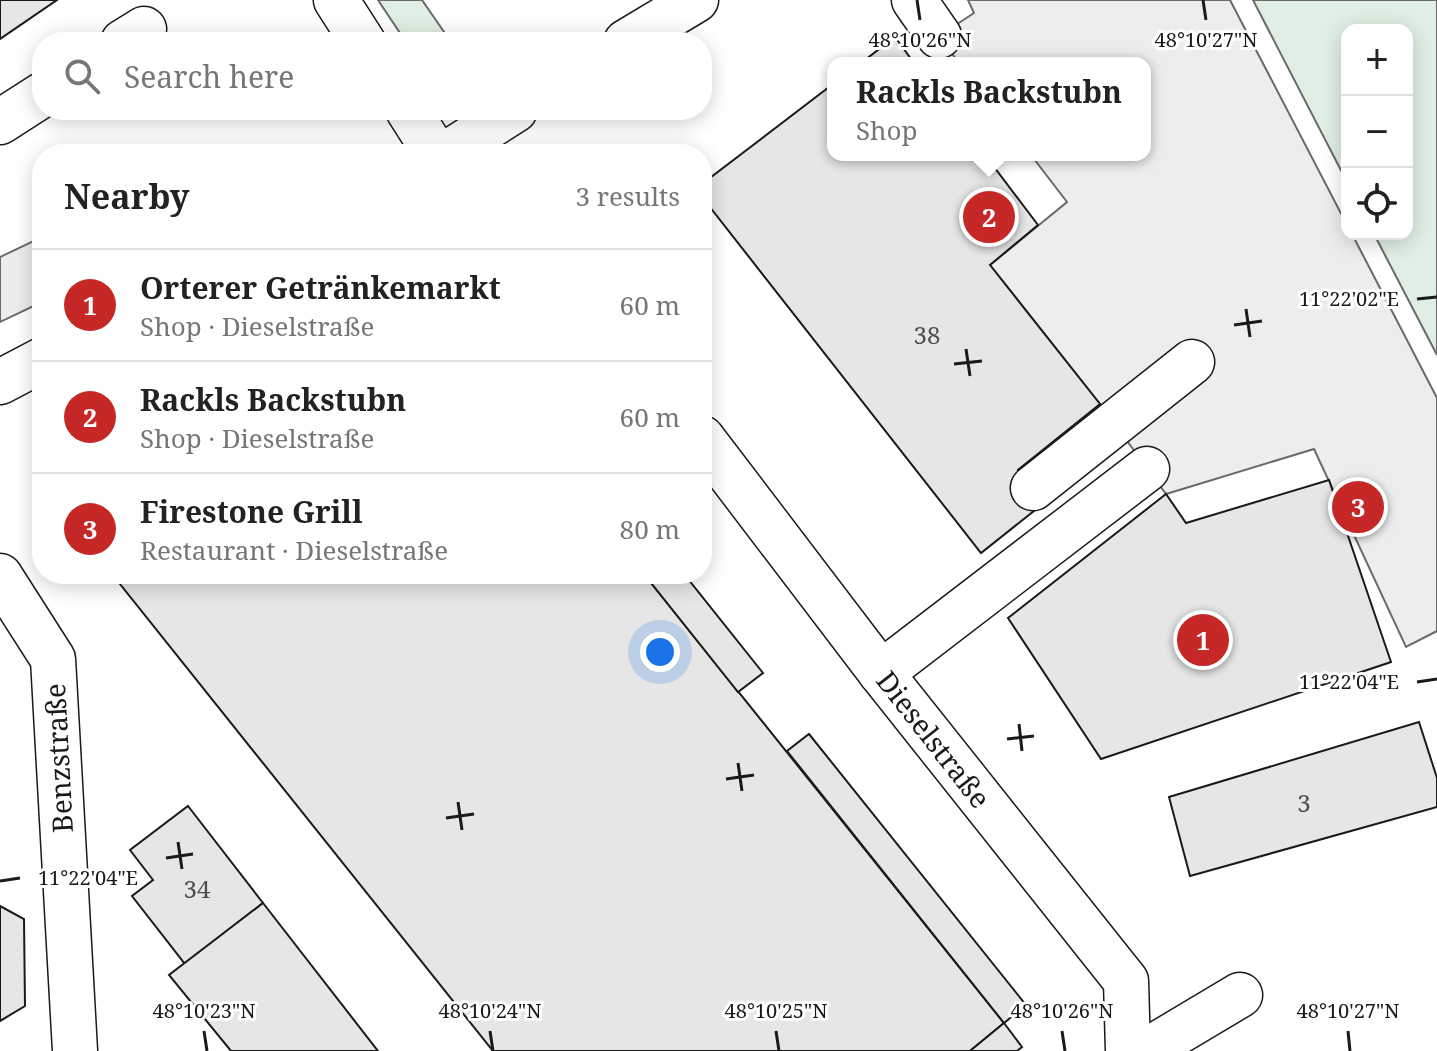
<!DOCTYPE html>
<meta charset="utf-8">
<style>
:root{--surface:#fff;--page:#f2f2f2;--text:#222;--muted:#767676;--line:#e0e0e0;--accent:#c62828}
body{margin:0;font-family:"Noto Serif",serif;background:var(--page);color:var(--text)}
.controls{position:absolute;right:24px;top:24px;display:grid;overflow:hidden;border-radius:16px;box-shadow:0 4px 20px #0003}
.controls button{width:72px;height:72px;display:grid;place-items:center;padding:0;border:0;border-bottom:2px solid var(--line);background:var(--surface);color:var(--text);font:40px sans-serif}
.you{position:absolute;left:660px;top:652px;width:28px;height:28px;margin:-20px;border:6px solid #fff;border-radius:50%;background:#1a73e8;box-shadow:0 0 0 12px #1a73e833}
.badge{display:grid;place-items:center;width:52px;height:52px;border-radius:50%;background:var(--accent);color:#fff;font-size:26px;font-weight:700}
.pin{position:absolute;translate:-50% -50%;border:4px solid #fff;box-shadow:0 2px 8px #0006}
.popup{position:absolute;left:827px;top:57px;width:324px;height:104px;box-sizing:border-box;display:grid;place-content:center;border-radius:16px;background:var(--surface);filter:drop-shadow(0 2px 6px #0005);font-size:26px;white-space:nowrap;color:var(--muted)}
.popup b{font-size:30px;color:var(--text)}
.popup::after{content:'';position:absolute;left:50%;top:100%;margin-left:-16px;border:16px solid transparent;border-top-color:var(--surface)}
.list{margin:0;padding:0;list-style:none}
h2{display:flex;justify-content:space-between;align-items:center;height:104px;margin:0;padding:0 32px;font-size:34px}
h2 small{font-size:26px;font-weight:400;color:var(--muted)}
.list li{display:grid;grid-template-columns:52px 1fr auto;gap:24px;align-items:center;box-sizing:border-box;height:112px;padding:0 32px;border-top:2px solid var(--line)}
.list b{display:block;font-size:30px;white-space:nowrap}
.list p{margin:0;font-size:26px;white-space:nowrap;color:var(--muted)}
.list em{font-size:26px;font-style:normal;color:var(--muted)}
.icon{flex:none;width:44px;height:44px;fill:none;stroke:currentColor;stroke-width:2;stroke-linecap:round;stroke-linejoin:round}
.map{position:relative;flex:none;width:1437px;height:1051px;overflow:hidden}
.search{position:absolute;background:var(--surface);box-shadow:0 4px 20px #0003;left:32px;top:32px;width:680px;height:88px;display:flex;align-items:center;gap:20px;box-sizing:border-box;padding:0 28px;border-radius:32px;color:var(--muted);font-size:30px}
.panel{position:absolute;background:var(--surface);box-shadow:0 4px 20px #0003;left:32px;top:144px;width:680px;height:440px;border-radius:32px}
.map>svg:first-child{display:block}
.green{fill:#e0efe3;stroke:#6a6a6a;stroke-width:2}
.parking{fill:#ededed;stroke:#6a6a6a;stroke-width:2}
.building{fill:#e6e6e6;stroke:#1a1a1a;stroke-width:2}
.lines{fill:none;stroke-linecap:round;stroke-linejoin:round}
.minor-casing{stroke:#1a1a1a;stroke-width:47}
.minor{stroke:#fff;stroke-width:44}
.ticks{fill:none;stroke:#1a1a1a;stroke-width:3}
.labels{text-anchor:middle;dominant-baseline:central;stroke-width:6;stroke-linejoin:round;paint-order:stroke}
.number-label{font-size:24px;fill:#4d4d4d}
.street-label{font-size:28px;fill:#1a1a1a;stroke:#fff}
.ticks-label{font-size:20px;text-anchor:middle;fill:#1a1a1a;stroke:#fff;stroke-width:6;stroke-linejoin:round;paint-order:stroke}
</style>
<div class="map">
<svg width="1437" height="1051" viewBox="0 0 1437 1051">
<rect width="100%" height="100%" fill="#fff"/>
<g class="green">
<path d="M378,0H422L451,42H406Z"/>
<path d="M1253,0H1437V355L1374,234H1407V30H1347V182Z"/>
</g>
<g class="parking">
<path d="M968,0H1230L1347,225V234H1352L1437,398V631L1406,647L1314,449L1166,494L1100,404L990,265L1067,202L1031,155H1145V63H959L939,36L974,13Z"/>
<path d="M42,237V302L0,322V257Z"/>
</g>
<g class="building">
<path d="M0,0H57L0,39Z"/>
<path d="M895,37L914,63H861Z"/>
<path d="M833,84V155H985L1038,225L990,265L1100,404L1018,470L1044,503L981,553L702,197V184Z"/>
<path d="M1329,480L1391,662L1101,759L1008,618L1166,494L1186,523Z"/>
<path d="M112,574H644L1004,1023L970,1051H493Z"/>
<path d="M644,574H684L763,673L738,692Z"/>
<path d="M1419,722L1437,778V807L1190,876L1169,797Z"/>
<path d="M809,734L1026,1005L1004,1023L787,751Z"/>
<path d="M188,806L263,903L185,964L132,896L153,880L130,850Z"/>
<path d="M263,903L378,1051H231L169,975Z"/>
<path d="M0,906L24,919L25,1006L0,1021Z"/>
<path d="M1004,1023L1022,1047L1017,1051H970Z"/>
</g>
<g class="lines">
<g class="minor-casing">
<g id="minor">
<path d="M336,0L363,42"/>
<path d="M914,0L939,36"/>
<path d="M123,42L144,29"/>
<path d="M626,42L696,0"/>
<path d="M408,110L436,154"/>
<path d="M0,122L42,95"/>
<path d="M446,154L515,110"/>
<path d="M0,382L42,360"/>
<path d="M702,438L881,673L1126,981L1128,1051"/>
<path d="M1033,488L1192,362"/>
<path d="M0,576L53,659L75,1051"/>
<path d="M881,673L1147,469"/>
<path d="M1146,1051L1240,995"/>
</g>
</g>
<use href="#minor" class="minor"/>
</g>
<path class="ticks" d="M917,0L920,20M1203,0L1206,20M1417,299L1437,297M1246,309L1250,337M1234,325L1262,321M966,349L970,376M954,364L982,361M1417,682L1437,679M1019,724L1022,751M1007,739L1034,736M738,763L742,791M726,779L754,775M458,802L462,830M446,818L474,814M178,842L182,869M166,858L193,854M0,881L20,878M204,1031L207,1051M490,1031L493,1051M776,1031L779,1051M1062,1031L1065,1051M1348,1031L1350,1051"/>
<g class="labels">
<g class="number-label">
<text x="927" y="334">38</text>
<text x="1304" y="802">3</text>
<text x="197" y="888">34</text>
</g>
<g class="street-label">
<text transform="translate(934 739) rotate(52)">Dieselstraße</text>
<text transform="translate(58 758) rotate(-93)">Benzstraße</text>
</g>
</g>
<g class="ticks-label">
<text x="920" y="47">48°10'26"N</text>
<text x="1206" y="47">48°10'27"N</text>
<text x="1349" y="306">11°22'02"E</text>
<text x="1349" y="689">11°22'04"E</text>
<text x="88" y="885">11°22'04"E</text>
<text x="204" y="1018">48°10'23"N</text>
<text x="490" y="1018">48°10'24"N</text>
<text x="776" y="1018">48°10'25"N</text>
<text x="1062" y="1018">48°10'26"N</text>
<text x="1348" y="1018">48°10'27"N</text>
</g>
</svg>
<div class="controls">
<button>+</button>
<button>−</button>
<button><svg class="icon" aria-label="locate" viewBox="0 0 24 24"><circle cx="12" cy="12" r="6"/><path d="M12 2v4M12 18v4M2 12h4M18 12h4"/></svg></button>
</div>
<div class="you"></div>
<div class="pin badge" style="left:1203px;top:640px">1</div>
<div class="pin badge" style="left:989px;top:217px">2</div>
<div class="popup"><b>Rackls Backstubn</b>Shop</div>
<div class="pin badge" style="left:1358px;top:507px">3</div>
<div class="search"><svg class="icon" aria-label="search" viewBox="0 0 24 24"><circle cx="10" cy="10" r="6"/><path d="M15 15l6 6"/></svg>Search here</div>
<section class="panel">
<h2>Nearby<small>3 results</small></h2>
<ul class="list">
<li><span class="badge">1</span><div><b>Orterer Getränkemarkt</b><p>Shop · Dieselstraße</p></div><em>60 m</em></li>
<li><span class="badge">2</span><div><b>Rackls Backstubn</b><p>Shop · Dieselstraße</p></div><em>60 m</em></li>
<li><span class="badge">3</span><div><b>Firestone Grill</b><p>Restaurant · Dieselstraße</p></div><em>80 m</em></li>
</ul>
</section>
</div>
